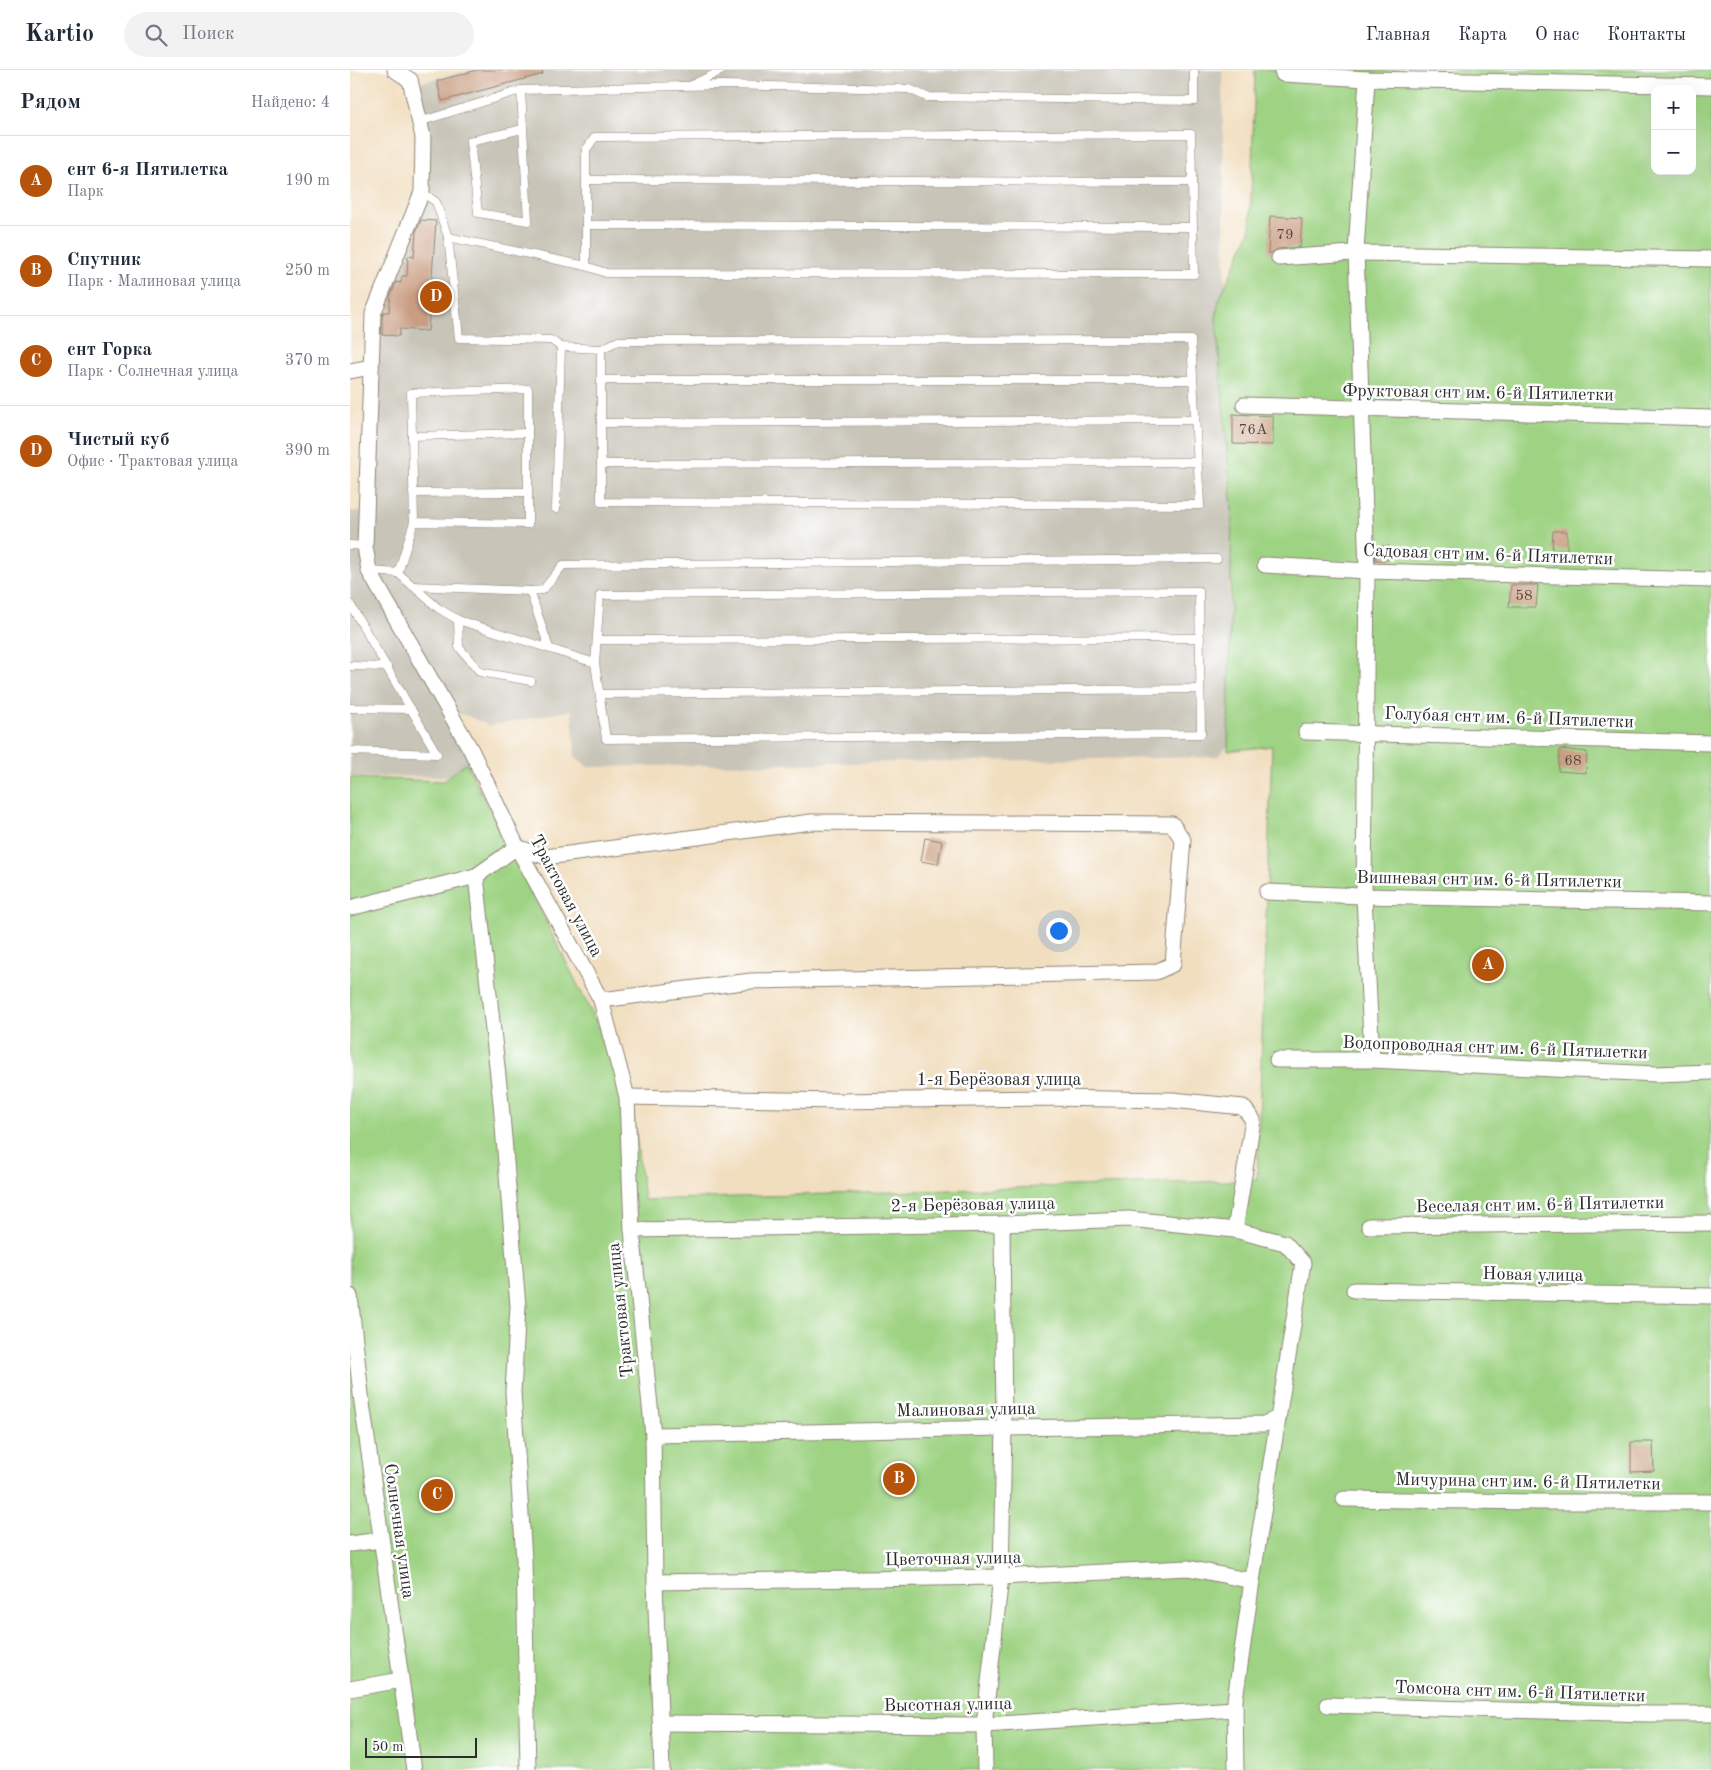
<!DOCTYPE html>
<html lang="ru">
<meta charset="utf-8">
<style>
:root{--surface:#fff;--page:#f2f2f3;--text:#1f2937;--muted:#747a83;--line:#e0e1e3;--accent:#b45309}
body{margin:0;font-family:"Old Standard TT",serif;background:var(--page);color:var(--text)}
.controls{position:absolute;right:15px;top:15px;display:grid;overflow:hidden;border-radius:10px;box-shadow:0 5px 20px #0002}
.controls button{width:45px;height:45px;display:grid;place-items:center;padding:0;border:0;border-bottom:1px solid var(--line);background:var(--surface);color:var(--text);font:25px sans-serif}
.scale{position:absolute;left:15px;bottom:12px;width:112px;box-sizing:border-box;padding-left:5px;border:2px solid #2b2b2b;border-top:0;font-size:14px;line-height:18px;white-space:nowrap;color:#2b2b2b;-webkit-text-stroke:4px #fff;paint-order:stroke}
.you{position:absolute;left:708px;top:860px;width:18px;height:18px;margin:-12px;border:4px solid #fff;border-radius:50%;background:#1a73e8;box-shadow:0 0 0 8px #1a73e833}
.badge{display:grid;place-items:center;width:32px;height:32px;border-radius:50%;background:var(--accent);color:#fff;font-size:16px;font-weight:700}
.pin{position:absolute;translate:-50% -50%;border:2px solid #fff;box-shadow:0 1px 5px #0006}
.list{margin:0;padding:0;list-style:none}
h2{display:flex;justify-content:space-between;align-items:center;height:65px;margin:0;padding:0 20px;font-size:21px}
h2 small{font-size:16px;font-weight:400;color:var(--muted)}
.list li{display:grid;grid-template-columns:32px 1fr auto;gap:15px;align-items:center;box-sizing:border-box;height:90px;padding:0 20px;border-top:1px solid var(--line)}
.list b{display:block;font-size:19px;white-space:nowrap}
.list p{margin:0;font-size:16px;white-space:nowrap;color:var(--muted)}
.list em{font-size:16px;font-style:normal;color:var(--muted)}
.icon{flex:none;width:28px;height:28px;fill:none;stroke:currentColor;stroke-width:2;stroke-linecap:round;stroke-linejoin:round}
.map{position:relative;flex:none;width:1361px;height:1700px;overflow:hidden}
header{display:flex;align-items:center;gap:30px;box-sizing:border-box;height:70px;padding:0 25px;background:var(--surface);border-bottom:1px solid var(--line)}
header strong{font-size:24px}
nav{display:flex;gap:28px;margin-inline-start:auto;font-size:18px}
.search{width:350px;height:45px;background:var(--page);display:flex;align-items:center;gap:12px;box-sizing:border-box;padding:0 18px;border-radius:28px;color:var(--muted);font-size:19px}
main{display:flex}
aside{flex:1;background:var(--surface)}
.map>svg:first-child{display:block}
.industrial{fill:#c8c4b8}
.green{fill:#9ed383;stroke:#647f57;fill-rule:evenodd}
.building{fill:#c99d81}
.lines{fill:none;stroke-linecap:round;stroke-linejoin:round}
.service-casing{stroke:#8e8475;stroke-width:9}
.minor-casing{stroke:#8e8475;stroke-width:17}
.service{stroke:#fff;stroke-width:8}
.minor{stroke:#fff;stroke-width:15}
.labels{text-anchor:middle;dominant-baseline:central;stroke-width:5;stroke-linejoin:round;paint-order:stroke}
.number-label{font-size:15px;fill:#524840}
.street-label{font-size:18px;fill:#2b2b2b;stroke:#fff}
</style>
<header>
<strong>Kartio</strong>
<div class="search"><svg class="icon" aria-label="search" viewBox="0 0 24 24"><circle cx="10" cy="10" r="6"/><path d="M15 15l6 6"/></svg>Поиск</div>
<nav><a>Главная</a><a>Карта</a><a>О нас</a><a>Контакты</a></nav>
</header>
<main>
<aside>
<h2>Рядом<small>Найдено: 4</small></h2>
<ul class="list">
<li><span class="badge">A</span><div><b>снт 6-я Пятилетка</b><p>Парк</p></div><em>190 m</em></li>
<li><span class="badge">B</span><div><b>Спутник</b><p>Парк · Малиновая улица</p></div><em>250 m</em></li>
<li><span class="badge">C</span><div><b>снт Горка</b><p>Парк · Солнечная улица</p></div><em>370 m</em></li>
<li><span class="badge">D</span><div><b>Чистый куб</b><p>Офис · Трактовая улица</p></div><em>390 m</em></li>
</ul>
</aside>
<div class="map">
<svg width="1361" height="1700" viewBox="0 0 1361 1700">
<rect width="100%" height="100%" fill="#fff"/>
<filter id="ink" filterUnits="userSpaceOnUse"><feTurbulence type="fractalNoise" baseFrequency=".02" numOctaves="2"/><feDisplacementMap in="SourceGraphic" scale="10" xChannelSelector="R" yChannelSelector="G"/><feConvolveMatrix kernelMatrix="1 2 1 2 8 2 1 2 1" color-interpolation-filters="sRGB"/></filter>
<filter id="wash" filterUnits="userSpaceOnUse"><feTurbulence type="fractalNoise" baseFrequency=".0096" numOctaves="4" result="noise"/><feDisplacementMap in="SourceGraphic" scale="20" xChannelSelector="R" yChannelSelector="G"/><feGaussianBlur stdDeviation="1.12" result="paint"/><feColorMatrix in="noise" values="0 0 0 0 0 0 0 0 0 0 0 0 0 0 0 0 0 1.4 0 .05"/><feComposite in="paint" operator="in"/></filter>
<g filter="url(#wash)">
<rect width="100%" height="100%" fill="#f1debf"/>
<path class="industrial" d="M120,0H872L878,420L886,421L895,497L879,513L884,670L867,687L238,697L225,686L222,640L140,656L118,646L100,642L134,706L0,707V441L16,442L23,244L72,122L61,15Z"/>
<path class="green" d="M905,0H1361V1700H0V708L94,711L116,693L280,1019L294,1130L907,1110L922,676L878,681L882,438L866,248L869,230L900,161ZM1305,19H1342V101H1305Z"/>
<g id="blocks">
<g class="building">
<path d="M127,0H192L193,4L92,31L87,11Z"/>
<path d="M920,146L952,148L950,177L928,179L921,183H918Z"/>
<path d="M71,150L86,151L78,261L50,259L49,266L32,265V246L34,242H39L41,225L46,212L51,213L52,206H57L58,186L64,187L66,162Z"/>
<path d="M883,344L923,346V375L883,374Z"/>
<path d="M1203,461H1217V480H1202Z"/>
<rect x="1026" y="476" width="13" height="14"/>
<path d="M1161,515H1188L1186,537H1159Z"/>
<path d="M1210,679L1237,682L1236,703L1208,701Z"/>
<path d="M575,768L592,771L588,794L571,791Z"/>
<path d="M1281,1372H1303L1304,1401L1281,1402Z"/>
</g>
</g>
</g>
<g filter="url(#ink)">
<use href="#blocks" fill-opacity="0" stroke="#8e8475" stroke-width="1"/>
<g class="lines">
<g class="service-casing">
<g id="service">
<path d="M343,14L373,0"/>
<path d="M171,20L178,151L128,143L120,71L173,59"/>
<path d="M69,52L171,20L373,15L559,19L577,27L844,31V0"/>
<path d="M236,110L842,112"/>
<path d="M72,122L86,132L98,167L236,196L256,203L844,204L841,64L245,67L236,80V196"/>
<path d="M236,155L843,157"/>
<path d="M98,167L109,268L201,270L211,277L251,279L268,271L841,270L850,435L251,432V279"/>
<path d="M251,310H843"/>
<path d="M251,353L845,350"/>
<path d="M62,366L178,363"/>
<path d="M251,394L847,392"/>
<path d="M63,423L178,422"/>
<path d="M206,439L211,277"/>
<path d="M0,475L15,476"/>
<path d="M19,501L48,503L88,538L108,550L245,593L256,669L851,664L849,521L250,525L245,593"/>
<path d="M48,503L64,452L61,323L178,319V454L64,452"/>
<path d="M63,516L180,521L193,520L213,495L867,489"/>
<path d="M180,521L199,578"/>
<path d="M0,534L87,684L0,681"/>
<path d="M108,550L109,577L130,602L181,611"/>
<path d="M247,570L850,568"/>
<path d="M0,596L37,597"/>
<path d="M250,624L850,619"/>
<path d="M0,638L61,639"/>
</g>
</g>
<g class="minor-casing">
<g id="minor">
<path d="M45,0L60,10"/>
<path d="M932,0L933,4L1017,9L1361,16"/>
<path d="M1017,9L1006,181L1017,501L1014,826L1022,990"/>
<path d="M60,10L73,67L72,122L23,244L15,476L19,501L121,680L167,777L251,930L277,1027L282,1160L303,1365L305,1512L312,1700"/>
<path d="M929,188L1003,183L1006,181L1010,183L1361,189"/>
<path d="M0,301L21,297"/>
<path d="M894,335L1361,348"/>
<path d="M915,495L1017,501L1361,510"/>
<path d="M956,662L1361,673"/>
<path d="M167,777L196,787L461,752L822,754L833,770L823,894L806,902L401,911L251,930"/>
<path d="M126,806L151,1033L168,1236L163,1322L174,1490L178,1700"/>
<path d="M917,822L1012,826L1361,833"/>
<path d="M0,838L126,806L167,777"/>
<path d="M927,990H1022L1306,1004L1361,1002"/>
<path d="M277,1027L489,1031L697,1028L822,1030L893,1037L903,1050L885,1160"/>
<path d="M1019,1156L1361,1153"/>
<path d="M282,1160L652,1154L779,1149L885,1160L935,1173L953,1193L902,1511L885,1630L886,1700"/>
<path d="M1004,1220L1361,1226"/>
<path d="M0,1226L12,1333L64,1700"/>
<path d="M303,1365L654,1358L914,1354L928,1348"/>
<path d="M994,1429L1188,1432H1361"/>
<path d="M0,1474L31,1470"/>
<path d="M305,1512L651,1507L838,1498L902,1511"/>
<path d="M0,1619L51,1610"/>
<path d="M978,1635L1298,1644H1361"/>
<path d="M311,1653L634,1655L885,1639"/>
<path d="M635,1700L634,1655L651,1507L654,1358L652,1154"/>
</g>
</g>
<use href="#service" class="service"/>
<use href="#minor" class="minor"/>
</g>
</g>
<g class="labels">
<g class="number-label">
<text x="935" y="165">79</text>
<text x="903" y="360">76А</text>
<text x="1174" y="526">58</text>
<text x="1223" y="691">68</text>
</g>
<g class="street-label">
<text transform="translate(1128 323) rotate(1)">Фруктовая снт им. 6-й Пятилетки</text>
<text transform="translate(1138 485) rotate(2)">Садовая снт им. 6-й Пятилетки</text>
<text transform="translate(1159 648) rotate(2)">Голубая снт им. 6-й Пятилетки</text>
<text transform="translate(1139 810) rotate(1)">Вишневая снт им. 6-й Пятилетки</text>
<text transform="translate(216 826) rotate(62)">Трактовая улица</text>
<text transform="translate(1145 978) rotate(2)">Водопроводная снт им. 6-й Пятилетки</text>
<text x="649" y="1010">1-я Берёзовая улица</text>
<text transform="translate(623 1135) rotate(-1)">2-я Берёзовая улица</text>
<text transform="translate(1190 1135) rotate(-1)">Веселая снт им. 6-й Пятилетки</text>
<text transform="translate(1183 1205) rotate(1)">Новая улица</text>
<text transform="translate(271 1240) rotate(-96)">Трактовая улица</text>
<text transform="translate(616 1340) rotate(-1)">Малиновая улица</text>
<text transform="translate(1178 1412) rotate(1)">Мичурина снт им. 6-й Пятилетки</text>
<text transform="translate(49 1461) rotate(82)">Солнечная улица</text>
<text transform="translate(603 1489) rotate(-1)">Цветочная улица</text>
<text transform="translate(1170 1622) rotate(2)">Томсона снт им. 6-й Пятилетки</text>
<text transform="translate(598 1635) rotate(-1)">Высотная улица</text>
</g>
</g>
</svg>
<div class="controls">
<button>+</button>
<button>−</button>
</div>
<div class="scale">50 m</div>
<div class="you"></div>
<div class="pin badge" style="left:1138px;top:895px">A</div>
<div class="pin badge" style="left:549px;top:1409px">B</div>
<div class="pin badge" style="left:87px;top:1425px">C</div>
<div class="pin badge" style="left:86px;top:227px">D</div>
</div>
</main>
